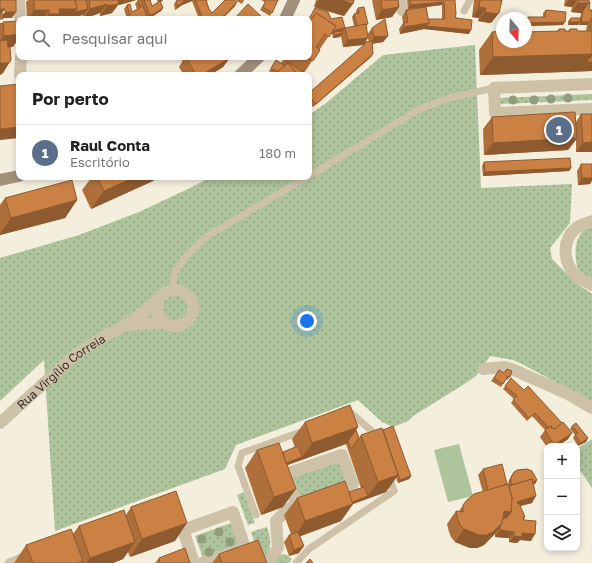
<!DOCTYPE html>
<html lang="pt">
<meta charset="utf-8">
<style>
:root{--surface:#fff;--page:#f2f2f2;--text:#222;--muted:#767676;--line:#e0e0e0;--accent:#d93025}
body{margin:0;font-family:"Golos Text",sans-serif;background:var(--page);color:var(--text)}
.controls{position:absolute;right:12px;bottom:12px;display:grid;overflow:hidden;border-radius:8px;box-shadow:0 2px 6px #0003}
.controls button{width:36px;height:36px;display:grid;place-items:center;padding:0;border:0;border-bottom:1px solid var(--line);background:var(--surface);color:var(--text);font:20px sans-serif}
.compass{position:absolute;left:496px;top:12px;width:36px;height:36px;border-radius:50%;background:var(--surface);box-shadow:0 2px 6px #0003;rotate:161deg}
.you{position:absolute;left:307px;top:321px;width:14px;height:14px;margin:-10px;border:3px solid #fff;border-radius:50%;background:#1a73e8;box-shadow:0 0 0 6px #1a73e833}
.badge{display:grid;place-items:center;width:26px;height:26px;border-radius:50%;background:var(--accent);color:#fff;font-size:13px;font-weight:700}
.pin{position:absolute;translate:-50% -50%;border:2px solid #fff;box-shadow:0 1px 4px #0006}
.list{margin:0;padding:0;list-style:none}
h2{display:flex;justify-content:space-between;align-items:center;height:52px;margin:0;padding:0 16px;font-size:17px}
h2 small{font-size:13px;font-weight:400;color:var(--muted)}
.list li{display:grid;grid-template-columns:26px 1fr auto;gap:12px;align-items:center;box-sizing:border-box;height:56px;padding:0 16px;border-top:1px solid var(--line)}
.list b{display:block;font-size:15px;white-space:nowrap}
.list p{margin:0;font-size:13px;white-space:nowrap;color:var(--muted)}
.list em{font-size:13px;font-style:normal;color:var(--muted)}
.icon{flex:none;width:22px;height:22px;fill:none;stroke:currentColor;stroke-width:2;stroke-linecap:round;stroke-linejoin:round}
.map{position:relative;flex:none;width:592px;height:563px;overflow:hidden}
.search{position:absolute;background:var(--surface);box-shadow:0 2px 6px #0003;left:16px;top:16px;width:296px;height:44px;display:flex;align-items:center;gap:10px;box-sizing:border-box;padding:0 14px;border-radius:8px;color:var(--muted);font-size:15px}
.panel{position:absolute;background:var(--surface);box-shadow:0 2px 6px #0003;left:16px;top:72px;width:296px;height:108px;border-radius:8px}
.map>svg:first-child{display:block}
.grass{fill:url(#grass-dots)}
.park{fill:#aec49c}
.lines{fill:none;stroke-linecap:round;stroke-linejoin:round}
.lane{stroke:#cdc1a8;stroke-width:7}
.street{stroke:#cdc1a8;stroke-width:12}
.secondary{stroke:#a0907a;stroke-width:12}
.tree{fill:#909c7b}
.wall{fill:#af6f3a;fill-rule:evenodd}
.shaded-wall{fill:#8e5a30}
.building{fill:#cb8144;stroke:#8e5a30}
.labels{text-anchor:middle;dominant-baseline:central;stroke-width:3;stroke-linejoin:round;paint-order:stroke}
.street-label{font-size:12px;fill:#393129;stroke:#fbf7ea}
</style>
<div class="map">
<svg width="592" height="563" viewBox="0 0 592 563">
<defs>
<pattern id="grass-dots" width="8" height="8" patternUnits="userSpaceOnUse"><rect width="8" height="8" fill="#aec49c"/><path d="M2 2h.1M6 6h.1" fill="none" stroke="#8fa07f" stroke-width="1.8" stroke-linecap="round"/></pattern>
</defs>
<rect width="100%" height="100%" fill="#f4eedd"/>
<g class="grass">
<path d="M475,45L481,188L572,184L570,223L550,248L552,259L574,281L592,294V402L524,365L513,360L490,356L476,376L466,383L413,416L408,421L393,427L382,422L358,400L236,445L225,469L55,531L44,360L0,401V258L79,235L139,212L192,187L211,177H309V115L326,103L383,55Z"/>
<path d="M592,94V100L500,104V98Z"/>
<path d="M592,227V279C589,277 583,276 581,273C573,265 574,238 583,231C585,229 589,228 592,227Z"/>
<path d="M592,439V488L577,466V449Z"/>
<path d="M340,459L348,483L301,499L292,476Z"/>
<path d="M244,492L255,523L248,525L237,495Z"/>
<path d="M231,523L239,545L203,558L195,536Z"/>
<path d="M267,527C271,539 272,547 266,558L249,563L257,550L251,532Z"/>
<path d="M283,554L287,555L292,559L289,563H273L279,556Z"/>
</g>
<path class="park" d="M459,444L473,496L448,502L434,450Z"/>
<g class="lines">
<g class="lane">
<path d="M464,11L470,0"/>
<path d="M309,176L420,109L449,98L494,88"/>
<path d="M173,290L174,274L185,257L204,238L307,177"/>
<path d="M347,414L351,413L373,432L376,438"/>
<path d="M256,515L238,466L242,453L306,430"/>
<path d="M8,563L9,562L26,555"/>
<path d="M296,563L309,549L394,491L389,476"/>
</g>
<g class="street">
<path d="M19,0L20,19"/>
<path d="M400,0L402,10"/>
<path d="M20,75L21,57"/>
<path d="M592,84L494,88L495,113L592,109"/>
<path d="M592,221C587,223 579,225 575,229C561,242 563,265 578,277C582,280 588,282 592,285"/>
<circle cx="175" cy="308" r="18"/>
<path d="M126,325L163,323"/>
<path d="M483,369L505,367L514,370L568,394L592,408"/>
<path id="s1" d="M0,423L75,355L105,336L126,325L158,300"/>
<path d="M296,503L286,474L342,455L353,484L332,491"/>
<path d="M194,563L183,530L233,512L245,548L202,563"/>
<path d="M267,563L278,548L276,521C284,512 292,505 303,501"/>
</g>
<g class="secondary">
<path d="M285,19L294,0"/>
<path d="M240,75L259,57"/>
<path d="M0,180L19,176"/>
</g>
</g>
<g class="tree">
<circle cx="568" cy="98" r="4.5"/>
<circle cx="551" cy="99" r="4.5"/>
<circle cx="513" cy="100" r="4.5"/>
<circle cx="534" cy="100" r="4.5"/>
<circle cx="219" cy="532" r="4.5"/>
<circle cx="202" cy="539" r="4.5"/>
<circle cx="230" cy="542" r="4.5"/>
<circle cx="209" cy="552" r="4.5"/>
</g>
<g class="wall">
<path d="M28,0H136L123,4L118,5L112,13L100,16V13L83,19V15L70,18H57L56,19H27L26,2Z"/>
<path d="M138,0L141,1L142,0H151L150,1L152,6L158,3L157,0H163L162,1L160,2L163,8L161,11L148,19L144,10L147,17L145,19H127L124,9L127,5L132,12L137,9L135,4Z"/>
<path d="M177,0H209L206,1L209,9L212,13L237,2L235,6L222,19H199L192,1L182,5L175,10L174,4L176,1H177Z"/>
<path d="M235,0H244L242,4Z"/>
<path d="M261,0H278L270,16L260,10L265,2Z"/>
<path d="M316,0H354L344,16L314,7Z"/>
<path d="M372,0H398L399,7L392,17L376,20Z"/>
<path d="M407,0H455V16L469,34L424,29L400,34L399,29L403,23L402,17L406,10L422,7L408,9ZM442,5V19H428L426,7Z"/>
<path d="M474,0H502L492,22L490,23L478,21L479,18L472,17Z"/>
<path d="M565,0H589V10H592V71L480,75L479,50L492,32L502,42L557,31L559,29L565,31H568L570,29L577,31H586L587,25H579L580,22L578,25H568V21L571,18H580L581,13L571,12L572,7L564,6Z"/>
<path d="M315,8L345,28L342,32L345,28L354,26L352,17L354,14L356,13V11L358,8L366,27L365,42H369L367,35L372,28L388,36L383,42L372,44L373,54L371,57L313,107L309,102V93L363,46V45L343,47L341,36L340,37L333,38L332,36L333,34H330L304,73L275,75L269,71L276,60L281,63L285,57H309V19Z"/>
<path d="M546,10L563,25L526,26V20L528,17H543V13Z"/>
<path d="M3,22L13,47H10L3,73L0,75V23H2Z"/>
<path d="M185,57H229L223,67L210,75H184L179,67L182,62V61Z"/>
<path d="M581,114H592V152H576V140L568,150L484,155L483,129L492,117L576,122Z"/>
<path d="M484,162L571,168L569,171L483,176L482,166Z"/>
<path d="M581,164L590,184L578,185L577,171Z"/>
<path d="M92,177H155L153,181L91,209L82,190Z"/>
<path d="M5,198L77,200L65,218L0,235V205Z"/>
<path d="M507,369L510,377L507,380L506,379L501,387L491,381L499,370L504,373Z"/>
<path d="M511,378L568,439L558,446H547V447L540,437L545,430L532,416L527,421L511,403L514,399L503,389Z"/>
<path d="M305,422L358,427L356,430L359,438L361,435L382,430L411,476L409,479L398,483L396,478L386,492L353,504L341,521L300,536L299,553L289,556L284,542L289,535L291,534L284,515L297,498L349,492L361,488L346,444L287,465L283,507L261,515L245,468L257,450L283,452L295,448L292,439Z"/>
<path d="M572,426L588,438L586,442L578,446L573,438L575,435L570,429Z"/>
<path d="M483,469L507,484H508L509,480L514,472L537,480L535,484H533L532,503L520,506L525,517L524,518L531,541L520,540L517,543L509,542V538L495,537V533L484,545L477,548H470L455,542L451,537L449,532L447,524L456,511H459L467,500L483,492L478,475Z"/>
<path d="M131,507L175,541L130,557L128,552L123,559L113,563H14L26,545L73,534L79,526L126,515Z"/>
<path d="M219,554L267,563H212Z"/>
<path d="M159,558L190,563H155Z"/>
</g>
<g class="shaded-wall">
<path d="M118,0H125L123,4L118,5L112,13L100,16L107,6Z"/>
<path d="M126,0H136L123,4Z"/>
<path d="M159,0H163L162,1L158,3Z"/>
<path d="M188,0H193L192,1L182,5L175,10L178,6L184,1Z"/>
<path d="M319,0H340L353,4L344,16L314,7Z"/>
<path d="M569,0H577L572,7L564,6Z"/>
<path d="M237,2L235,6L222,19H221Z"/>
<path d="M444,2L442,5L408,9L411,5Z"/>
<path d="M578,3H589L582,13L571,12Z"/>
<path d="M107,4L100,13L83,19L90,9Z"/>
<path d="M399,7L392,17L376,20L382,10Z"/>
<path d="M479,7L486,8L479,18L472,17Z"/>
<path d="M163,8L161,11L148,19L150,16Z"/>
<path d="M0,9H5L0,16Z"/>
<path d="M59,9H88L83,15L70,18L45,19L49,14Z"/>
<path d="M34,10H49L42,19H28Z"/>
<path d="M5,12H16L12,18H0Z"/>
<path d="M485,12L499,13L492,22L490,23L478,21Z"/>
<path d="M565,22L563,25L526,26V24L527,23Z"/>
<path d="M570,22H580L578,25H568Z"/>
<path d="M581,22H589L587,25H579Z"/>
<path d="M429,23L424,29L400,34L404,27Z"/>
<path d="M426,26L471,30L469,34L424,29Z"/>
<path d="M345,28L342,32H334L333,34L326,35L328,32Z"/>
<path d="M343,33L340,37L333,38L335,35Z"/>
<path d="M19,34V38L13,47L0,48V41L4,36Z"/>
<path d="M388,36L383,42L370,44L374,37Z"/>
<path d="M368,38L363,45L343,47L348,40Z"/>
<path d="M373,54L371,57L313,107L316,104Z"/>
<path d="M592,54V71L480,75L493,57Z"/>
<path d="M230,58L223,67L210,75H201Z"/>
<path d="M11,60L3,73L0,75V63Z"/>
<path d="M19,127V138L0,140V129Z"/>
<path d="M577,138L568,150L484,155L493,143Z"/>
<path d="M592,142V152H576L583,143Z"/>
<path d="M571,168L569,171L483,176L485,172Z"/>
<path d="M135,177H155L153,181L91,209L104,191Z"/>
<path d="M582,178H592V181L590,184L578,185Z"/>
<path d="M77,200L65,218L0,235V233L11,218Z"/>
<path d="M358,427L346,444L271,471L273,468L302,457L312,443Z"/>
<path d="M572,433L568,439L558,446H554Z"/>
<path d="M588,438L586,442L578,446L581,443Z"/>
<path d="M398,475L386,492L353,504L341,521L293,539L305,521L339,507L368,496L378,482Z"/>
<path d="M411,476L409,479L398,483L400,480Z"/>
<path d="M537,480L535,484L510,491L512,487Z"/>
<path d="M296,489L283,507L261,515L274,497Z"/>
<path d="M536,496L532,503L512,508L517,502Z"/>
<path d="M504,511L511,512L494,535L484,545L477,548H470L455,542L464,529Z"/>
<path d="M187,523L175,541L130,557L142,539Z"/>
<path d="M500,530L514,532L509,538L495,537Z"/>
<path d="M522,533L535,534L531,541L520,540L517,543L509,542L514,536Z"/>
<path d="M135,542L123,559L113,563H87L90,558Z"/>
<path d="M304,546L299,553L289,556L294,550Z"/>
</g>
<g class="building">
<path d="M0,0H16V12H5V9H0Z"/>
<path d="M34,0H75L77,9H59L60,14H49V10H34Z"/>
<path d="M75,0H86L88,9L74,12L77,9Z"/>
<path d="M89,0H118L119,4L107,6V4L90,9Z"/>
<path d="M138,0H141L142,4L140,6Z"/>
<path d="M144,0H150L152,6L160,1L163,8L150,16Z"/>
<path d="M179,0H188L184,1L178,6L176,1Z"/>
<path d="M195,0H206L209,9L212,13L225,0H233L237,2L221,19H203Z"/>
<path d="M266,0H278L272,13L263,7Z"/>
<path d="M340,0H354L353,4Z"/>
<path d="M381,0H398L399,7L382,10Z"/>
<path d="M410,0H455L456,15H455L456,18L472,20L471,30L426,26L429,23L428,19H445L444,2L411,5Z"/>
<path d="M480,0H502L499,13L497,14L485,12L486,8L479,7Z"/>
<rect x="578" y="0" width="11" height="3"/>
<path d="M589,2H590L589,10H592V19H591L589,22H581L583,11Z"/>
<path d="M130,4L132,12L143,6L147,17L143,19H131L127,5Z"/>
<path d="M248,4L264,19H234Z"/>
<path d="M364,7L368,24L357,26L354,14L359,13L358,8Z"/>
<path d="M426,7L429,23L404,27V23L408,22L406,10Z"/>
<path d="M315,8L328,12L331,19L342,17L345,28L332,31L336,26L316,13L311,20L309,19Z"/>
<path d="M546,10L566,12L565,22L527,23L528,17H545Z"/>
<path d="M0,13H2L3,19H0Z"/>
<path d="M316,13L336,26L329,37L325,34L316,47L320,50L313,61L307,57H309V23Z"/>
<path d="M571,18H581L580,22H570Z"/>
<path d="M385,19L388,36L374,37L372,28Z"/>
<path d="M591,19H592V31H590Z"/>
<path d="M19,21V34L4,36L3,22Z"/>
<path d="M366,24L368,38L348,40L345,28Z"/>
<path d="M559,29H565V31H570V29H577V31H592V54L493,57L492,32L502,31V42H526V32L559,31Z"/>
<path d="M342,31L343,33L335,35L334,32Z"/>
<path d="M7,40L8,47H10L11,60L9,63H0V41Z"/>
<path d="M372,41L373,54L316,104L309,96V93L365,44V42Z"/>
<path d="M592,55V62H587Z"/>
<path d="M186,57H229L230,58L201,75H196Z"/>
<path d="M276,60L285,66L278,72L271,68Z"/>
<path d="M288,62L306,74V75H298L288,63L286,65Z"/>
<path d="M288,63L298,75H274Z"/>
<path d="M19,84V127L0,129V86Z"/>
<path d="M575,112L577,138L493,143L492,117Z"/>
<path d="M581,114H592V142L583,143Z"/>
<path d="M570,158L571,168L485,172L484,162Z"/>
<path d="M581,164H592V178H582Z"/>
<path d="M97,177H135L104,191Z"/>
<path d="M72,180L77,200L11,218L5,198Z"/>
<path d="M507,369L512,371L510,377L508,376L503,384L494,378L499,370L504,373Z"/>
<path d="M511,378L524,390L528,386L562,423L555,429L554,428L552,429L551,426L549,428L535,413L529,418L513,400L517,396L505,386Z"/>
<path d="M350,405L358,427L312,443L305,422Z"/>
<path d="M563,422L572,433L554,445L545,430L551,426L552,429L554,428L555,429Z"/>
<path d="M576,423L588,438L581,443L575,435L578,433L572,426Z"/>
<path d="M393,426L411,476L400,480L383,430Z"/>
<path d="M382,428L398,475L378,482L361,435Z"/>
<path d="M356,430L359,438L351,449L348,441Z"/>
<path d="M279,443L296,489L274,497L257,450Z"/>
<path d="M569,443L570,446H562Z"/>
<path d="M298,446L302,457L286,463L283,452Z"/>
<path d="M502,464L507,484L488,490L483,469Z"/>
<path d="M527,469L532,471L537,480L533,482L532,479L511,485V477L514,472L517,470Z"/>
<path d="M532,479L536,496L517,502L518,504L519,503L525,517H523L524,520L536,521L535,534L522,533V537L514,536V532L500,530V527L502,523L503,518H507L511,512L512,498L509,486Z"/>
<path d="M345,481L353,504L305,521L297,498Z"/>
<path d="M508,484L512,498L511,512L504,511L502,523L493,532L486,535H479L464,529L460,525L458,520L456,511L463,512V505L467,500L474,494Z"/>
<path d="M364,487L368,496L352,502L349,492Z"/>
<path d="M176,491L187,523L142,539L131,507Z"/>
<path d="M124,510L135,542L90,558L79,526Z"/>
<path d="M71,529L83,561L77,563H33L26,545Z"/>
<path d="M298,532L304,546L294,550L289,535Z"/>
<path d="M258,540L267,563H222L219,554Z"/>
<path d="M185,548L190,563H160L159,558Z"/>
<path d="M310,559L313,563H306Z"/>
</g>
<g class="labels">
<g class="street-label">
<text stroke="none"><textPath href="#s1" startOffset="80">Rua Virgílio Correia</textPath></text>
</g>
</g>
</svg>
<div class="controls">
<button>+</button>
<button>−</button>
<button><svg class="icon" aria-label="layers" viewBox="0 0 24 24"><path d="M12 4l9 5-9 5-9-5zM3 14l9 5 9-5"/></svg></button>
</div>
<svg class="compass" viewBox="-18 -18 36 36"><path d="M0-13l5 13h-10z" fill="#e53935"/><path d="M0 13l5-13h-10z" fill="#767676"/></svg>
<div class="you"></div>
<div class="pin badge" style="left:559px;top:130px;background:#5c6f8a">1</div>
<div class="search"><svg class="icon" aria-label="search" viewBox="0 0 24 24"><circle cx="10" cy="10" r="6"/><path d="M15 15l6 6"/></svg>Pesquisar aqui</div>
<section class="panel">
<h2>Por perto<small></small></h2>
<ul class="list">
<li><span class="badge" style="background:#5c6f8a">1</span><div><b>Raul Conta</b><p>Escritório</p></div><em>180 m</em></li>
</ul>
</section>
</div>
